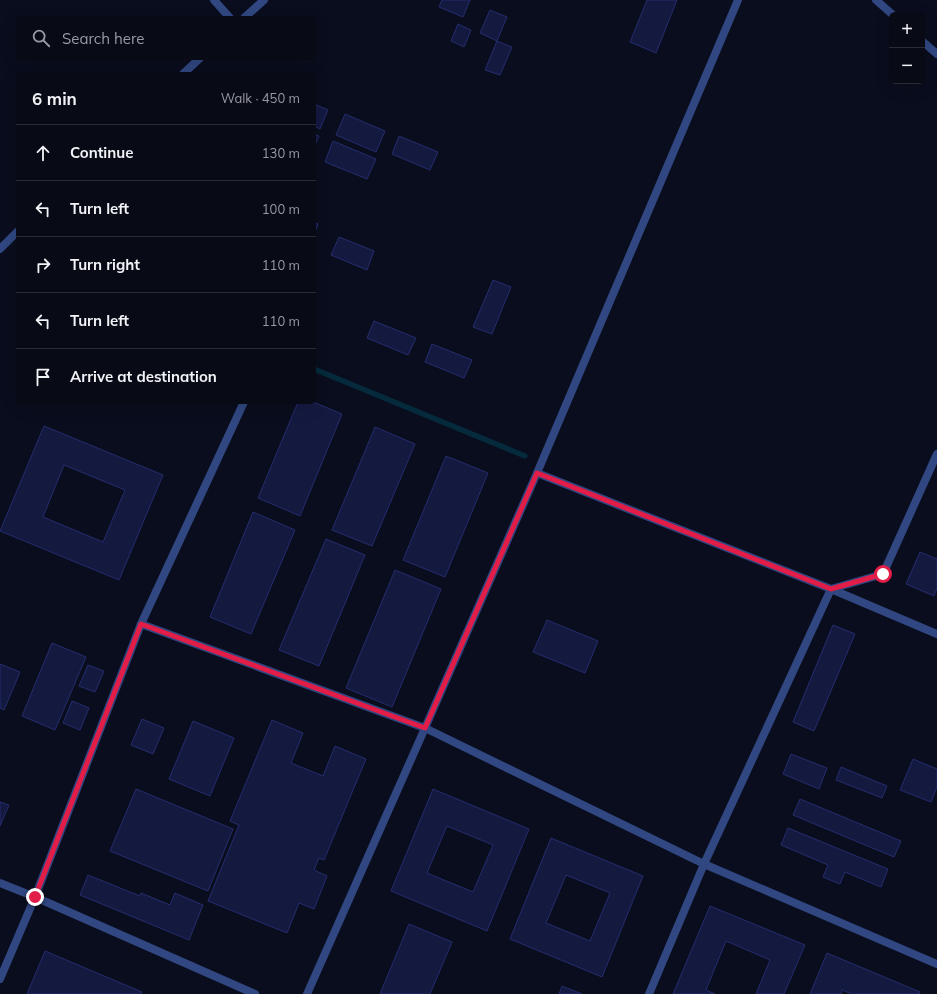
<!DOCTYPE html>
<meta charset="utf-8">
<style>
:root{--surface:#080a16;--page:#11131f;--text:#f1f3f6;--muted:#989aa1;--line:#292b35}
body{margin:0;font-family:Mulish,sans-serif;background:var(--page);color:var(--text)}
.controls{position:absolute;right:12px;top:12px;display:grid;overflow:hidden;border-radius:6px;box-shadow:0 4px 16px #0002}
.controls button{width:36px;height:36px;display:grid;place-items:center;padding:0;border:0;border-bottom:1px solid var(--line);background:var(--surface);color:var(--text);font:20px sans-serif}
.stop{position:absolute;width:12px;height:12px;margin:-9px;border:3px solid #e11d48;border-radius:50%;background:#fff}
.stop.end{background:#e11d48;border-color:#fff;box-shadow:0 1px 4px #0008}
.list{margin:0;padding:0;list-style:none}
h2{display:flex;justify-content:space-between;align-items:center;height:52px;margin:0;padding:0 16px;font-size:17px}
h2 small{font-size:13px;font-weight:400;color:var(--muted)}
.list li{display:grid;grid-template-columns:26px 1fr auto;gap:12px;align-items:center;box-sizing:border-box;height:56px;padding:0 16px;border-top:1px solid var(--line)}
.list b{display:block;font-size:15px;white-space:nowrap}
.list em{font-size:13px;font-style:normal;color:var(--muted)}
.icon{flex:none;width:22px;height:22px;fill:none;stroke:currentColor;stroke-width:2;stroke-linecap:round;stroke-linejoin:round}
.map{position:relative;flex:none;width:937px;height:994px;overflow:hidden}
.search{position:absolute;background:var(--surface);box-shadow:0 4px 16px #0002;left:16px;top:16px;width:300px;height:44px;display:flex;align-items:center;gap:10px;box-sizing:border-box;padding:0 14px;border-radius:6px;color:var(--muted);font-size:15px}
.panel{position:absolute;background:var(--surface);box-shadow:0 4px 16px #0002;left:16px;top:72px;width:300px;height:332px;border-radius:6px}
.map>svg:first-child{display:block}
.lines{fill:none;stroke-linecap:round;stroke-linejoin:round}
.stream{stroke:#042a3b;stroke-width:5.5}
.building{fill:#141940;stroke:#242d6e;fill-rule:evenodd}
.lane{stroke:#304781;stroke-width:8}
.route{stroke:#e11d48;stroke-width:5}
</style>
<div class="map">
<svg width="937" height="994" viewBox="0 0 937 994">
<rect width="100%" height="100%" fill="#0a0d1d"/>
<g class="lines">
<path class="stream" d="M314,369L525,456"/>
</g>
<g class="building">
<path d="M442,0H470L463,17L439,7Z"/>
<path d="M647,0H677L656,53L630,42Z"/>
<path d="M490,10L507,17L497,41L480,33Z"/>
<path d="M458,24L471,30L464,47L451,41Z"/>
<path d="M497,41L512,47L500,75L485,70Z"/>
<path d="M314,104L328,110L320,129L314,126Z"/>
<path d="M345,114L385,131L376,152L336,135Z"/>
<path d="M314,134L319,136L314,147Z"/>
<path d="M399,136L438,152L430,170L392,154Z"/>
<path d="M333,141L376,159L367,179L325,162Z"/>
<path d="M314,222L318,224L314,235Z"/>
<path d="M339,237L374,251L367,270L331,255Z"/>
<path d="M493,280L511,287L492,334L473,327Z"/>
<path d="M374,321L416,338L408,355L367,338Z"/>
<path d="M432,344L472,360L464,378L425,362Z"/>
<path d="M298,402H313L342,414L300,516L258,498Z"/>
<path d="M44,426L163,475L119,580L0,531ZM64,465L125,490L103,542L43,517Z"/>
<path d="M375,427L415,444L372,546L332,530Z"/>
<path d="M446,456L488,473L445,577L403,560Z"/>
<path d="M253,512L295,530L251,634L210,617Z"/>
<path d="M326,539L365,555L319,666L279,650Z"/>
<path d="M920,552L937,559V588L934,596L906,584Z"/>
<path d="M395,570L441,589L392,707L346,688Z"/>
<path d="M547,620L598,641L585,673L533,652Z"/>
<path d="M833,625L855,634L814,731L793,722Z"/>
<path d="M52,643L86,657L55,730L22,716Z"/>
<path d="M0,664L20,672L4,710L0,708Z"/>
<path d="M88,665L104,671L95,692L79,686Z"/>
<path d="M72,701L89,708L80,730L63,723Z"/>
<path d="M142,719L164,728L153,754L131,745Z"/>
<path d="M272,720L303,733L291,763L323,776L335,746L366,759L324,860L319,858L314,870L327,876L314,909L299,903L287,933L208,901L239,825L230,821Z"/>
<path d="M193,721L234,738L210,796L169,779Z"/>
<path d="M791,754L827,768L819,789L783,774Z"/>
<path d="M913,759L937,769V787L931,802L900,790Z"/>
<path d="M841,767L887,786L882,798L836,780Z"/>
<path d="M136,789L233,829L208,891L110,851Z"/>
<path d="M433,789L529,829L487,931L391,891ZM447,826L493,845L473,892L427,873Z"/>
<path d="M800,799L901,841L894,857L793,815Z"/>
<path d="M0,802L9,805L0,826Z"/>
<path d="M788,828L888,869L881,887L845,872L840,884L823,877L828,865L781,845Z"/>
<path d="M551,838L643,876L602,977L510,939ZM566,875L610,893L590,941L546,923Z"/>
<path d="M88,875L140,896L141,893L170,905L175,893L203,905L189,940L80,895Z"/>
<path d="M710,906L805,945L784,994H756L770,960L726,941L706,990L715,994H673Z"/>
<path d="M409,924L452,942L430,994H380Z"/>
<path d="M45,951L142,992L141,994H27Z"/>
<path d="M827,953L920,992L919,994H852L842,990L841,994H810Z"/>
<path d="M562,986L582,994H559Z"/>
</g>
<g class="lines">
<g class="lane">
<path d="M214,0L230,18"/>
<path d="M876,0L893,15"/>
<path d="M244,18L264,0"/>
<path d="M922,41L937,54"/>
<path d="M183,74L200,58"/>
<path d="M0,249L18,231"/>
<path d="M537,473L831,589L937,634"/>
<path d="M141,624L244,402"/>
<path d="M0,883L35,897L255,994"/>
<path d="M0,979L35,897L141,624L425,728L537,473L738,0"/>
<path d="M307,994L425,728L704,864L937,964"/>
<path d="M649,994L704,864L831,589L883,574L937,454"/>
</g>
</g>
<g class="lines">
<path class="route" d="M35,897L141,624L425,728L537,473L831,589L883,574"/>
</g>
</svg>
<div class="controls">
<button>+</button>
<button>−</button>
</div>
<div class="stop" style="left:883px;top:574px"></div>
<div class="stop end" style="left:35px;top:897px"></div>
<div class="search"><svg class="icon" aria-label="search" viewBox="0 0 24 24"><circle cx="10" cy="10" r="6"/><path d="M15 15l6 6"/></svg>Search here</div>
<section class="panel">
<h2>6 min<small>Walk · 450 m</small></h2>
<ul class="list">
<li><svg class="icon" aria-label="ahead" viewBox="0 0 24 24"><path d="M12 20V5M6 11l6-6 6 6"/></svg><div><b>Continue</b></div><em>130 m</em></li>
<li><svg class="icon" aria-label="left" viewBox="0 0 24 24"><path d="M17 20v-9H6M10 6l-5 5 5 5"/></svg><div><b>Turn left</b></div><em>100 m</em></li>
<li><svg class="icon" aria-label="right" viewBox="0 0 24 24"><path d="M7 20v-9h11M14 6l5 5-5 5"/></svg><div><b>Turn right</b></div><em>110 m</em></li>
<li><svg class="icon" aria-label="left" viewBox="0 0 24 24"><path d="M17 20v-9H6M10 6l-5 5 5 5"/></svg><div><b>Turn left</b></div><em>110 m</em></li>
<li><svg class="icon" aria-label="arrive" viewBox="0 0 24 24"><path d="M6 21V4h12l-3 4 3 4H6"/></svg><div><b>Arrive at destination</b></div></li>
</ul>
</section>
</div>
